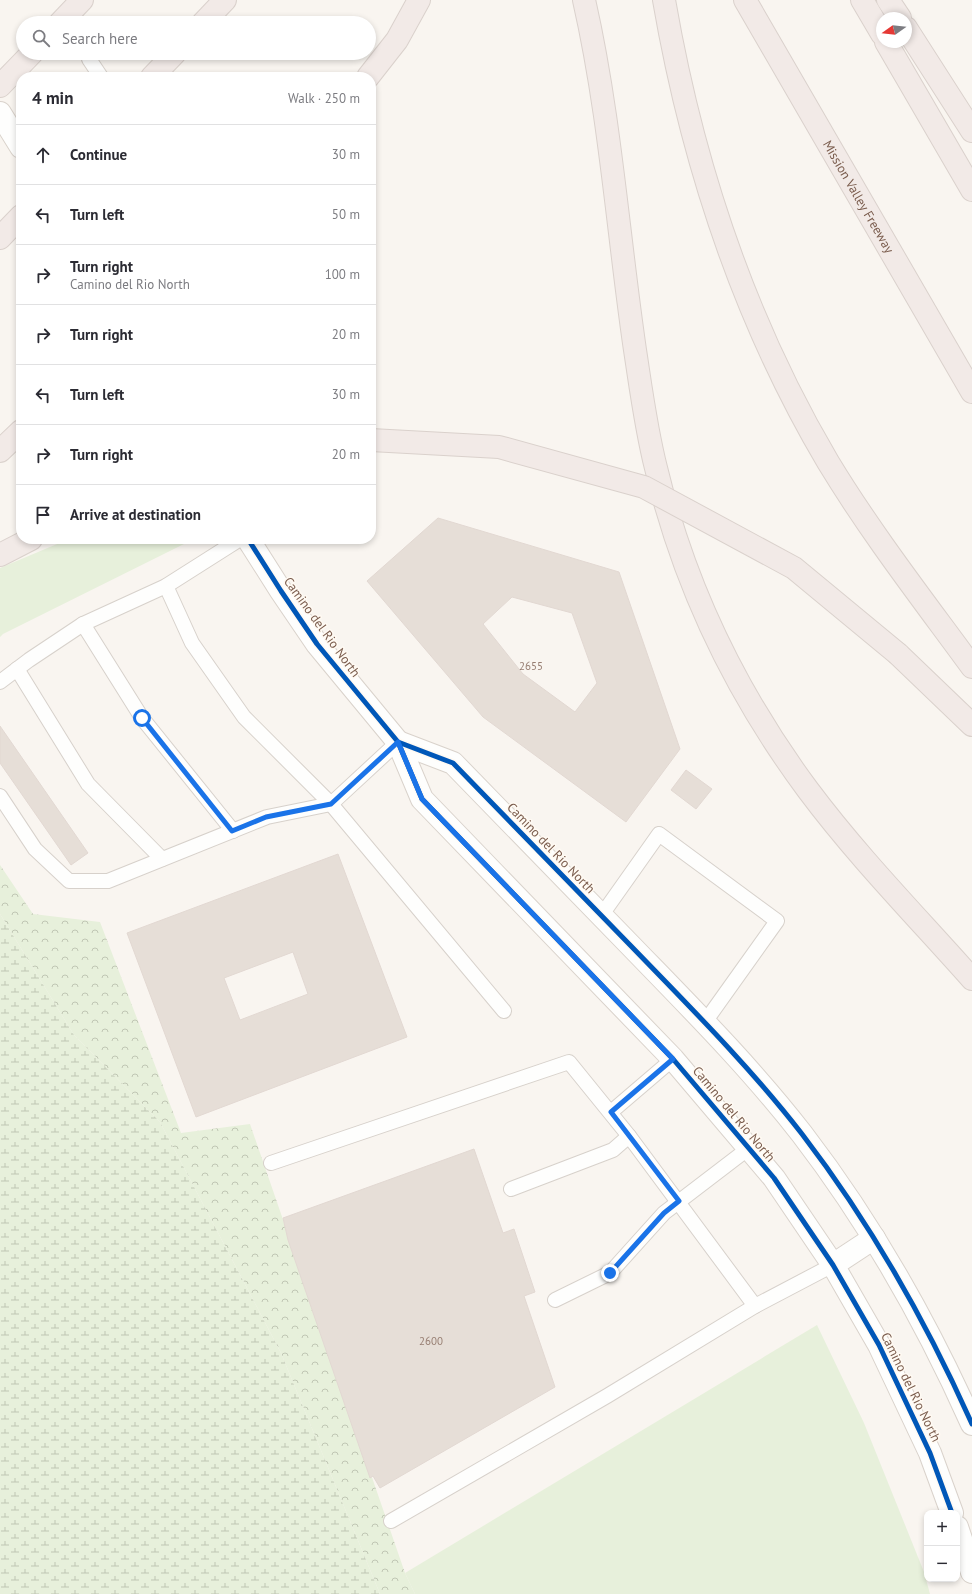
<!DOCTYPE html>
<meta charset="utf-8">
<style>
:root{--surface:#fff;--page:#f2f2f3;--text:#2b2b33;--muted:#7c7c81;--line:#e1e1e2}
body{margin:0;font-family:"PT Sans",sans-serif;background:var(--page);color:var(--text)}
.controls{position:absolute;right:12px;bottom:12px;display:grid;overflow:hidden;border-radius:8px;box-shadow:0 2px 6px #0003}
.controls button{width:36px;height:36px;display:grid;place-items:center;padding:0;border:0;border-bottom:1px solid var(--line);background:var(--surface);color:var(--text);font:20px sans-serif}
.compass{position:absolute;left:876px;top:12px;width:36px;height:36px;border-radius:50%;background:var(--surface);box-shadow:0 2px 6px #0003;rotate:255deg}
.stop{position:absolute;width:12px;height:12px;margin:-9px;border:3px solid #1a73e8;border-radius:50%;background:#fff}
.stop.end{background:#1a73e8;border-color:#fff;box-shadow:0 1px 4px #0008}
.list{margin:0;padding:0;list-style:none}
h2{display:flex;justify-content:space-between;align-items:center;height:52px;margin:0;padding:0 16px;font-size:17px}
h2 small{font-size:13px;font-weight:400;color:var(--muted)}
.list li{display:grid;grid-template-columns:26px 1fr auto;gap:12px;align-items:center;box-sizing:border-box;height:60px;padding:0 16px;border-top:1px solid var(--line)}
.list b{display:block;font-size:15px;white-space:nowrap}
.list p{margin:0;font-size:13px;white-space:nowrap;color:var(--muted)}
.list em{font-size:13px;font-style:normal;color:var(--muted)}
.icon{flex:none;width:22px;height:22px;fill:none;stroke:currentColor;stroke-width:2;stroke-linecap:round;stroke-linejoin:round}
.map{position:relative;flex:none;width:972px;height:1594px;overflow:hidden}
.search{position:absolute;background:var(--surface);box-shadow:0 2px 6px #0003;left:16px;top:16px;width:360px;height:44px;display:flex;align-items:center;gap:10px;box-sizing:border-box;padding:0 14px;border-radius:22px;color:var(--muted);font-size:15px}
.panel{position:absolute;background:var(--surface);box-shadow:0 2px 6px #0003;left:16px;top:72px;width:360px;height:472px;border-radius:16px}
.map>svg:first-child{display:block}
.grass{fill:#e7f0db}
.forest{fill:url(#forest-crowns)}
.wetland{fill:url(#wetland-marsh)}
.building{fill:#e6ded7;stroke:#e2d8d2;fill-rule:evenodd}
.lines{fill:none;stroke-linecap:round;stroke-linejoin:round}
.lane-casing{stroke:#d7d1cb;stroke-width:16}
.secondary-casing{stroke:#d9d2cb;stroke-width:24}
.highway-casing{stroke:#dad1cc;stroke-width:24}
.lane{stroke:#fefefd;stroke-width:14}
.secondary{stroke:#fefefd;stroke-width:22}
.highway{stroke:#f2eae7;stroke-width:22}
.highway-bridge-casing{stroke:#dad1cc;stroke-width:24;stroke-linecap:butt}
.highway-bridge{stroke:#f2eae7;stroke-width:22}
.cycleway-casing{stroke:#fffaf3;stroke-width:8}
.cycleway{stroke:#0057b8;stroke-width:5}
.route{stroke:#1a73e8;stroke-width:5}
.labels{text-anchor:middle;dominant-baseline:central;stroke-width:3;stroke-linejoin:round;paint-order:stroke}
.number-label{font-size:11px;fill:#977e72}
.street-label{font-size:13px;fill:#7a5c4d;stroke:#fffaf3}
</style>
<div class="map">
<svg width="972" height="1594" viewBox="0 0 972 1594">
<defs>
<pattern id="forest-crowns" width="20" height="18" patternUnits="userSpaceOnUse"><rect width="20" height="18" fill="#e7f0db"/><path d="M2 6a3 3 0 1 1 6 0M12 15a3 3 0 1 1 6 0" fill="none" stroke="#c0c6b4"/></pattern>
<pattern id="wetland-marsh" width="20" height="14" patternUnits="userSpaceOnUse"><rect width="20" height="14" fill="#e7f0db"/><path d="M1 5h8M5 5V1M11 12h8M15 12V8" fill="none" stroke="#c0c6b4"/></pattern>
</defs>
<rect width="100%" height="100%" fill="#f9f5f0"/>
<g class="grass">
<path d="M69,539H185L186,543L3,634L0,637V568Z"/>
<path d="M817,1325L864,1423L924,1572L930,1594H415L405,1573Z"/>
</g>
<path class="forest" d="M0,865L33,914L100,922L181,1133L250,1124L405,1573L415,1594H380L281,1353L160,1122L74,1035L0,914Z"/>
<path class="wetland" d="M0,914L74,1035L160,1122L281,1353L380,1594H0Z"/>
<g class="building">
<path d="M438,518L619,572L680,749L626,822L483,717L367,581ZM512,597L572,613L597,683L575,712L523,674L483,624Z"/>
<path d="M0,726L88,853L71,865L0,763Z"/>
<path d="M686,770L712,789L696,809L671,790Z"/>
<path d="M338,854L407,1037L196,1117L127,933ZM293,952L308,994L240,1020L224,978Z"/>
<path d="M474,1149L503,1233L514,1229L535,1292L524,1296L555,1387L380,1488L373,1476L370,1478L288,1240L283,1218Z"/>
</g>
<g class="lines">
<g class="lane-casing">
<g id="lane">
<path d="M89,59L101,77"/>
<path d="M166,586L192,643L244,717L331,804L504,1011"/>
<path d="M83,624L142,718L233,831"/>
<path d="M17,669L88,784L162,859"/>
<path d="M0,682L29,660L83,624L166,586L240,539"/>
<path d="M0,796L35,849L69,881H108L267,817L331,804L398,742"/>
<path d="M601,916L659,834L777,921L705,1022"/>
<path d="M611,1112L673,1059"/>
<path d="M271,1163L569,1062L629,1136L755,1306"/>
<path d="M511,1189L613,1150L629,1136"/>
<path d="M555,1300L610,1273L664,1213L749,1148"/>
<path d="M391,1521L607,1396L755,1306L833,1265"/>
</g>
</g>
<g class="secondary-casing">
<g id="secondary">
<path d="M0,113L21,147"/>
<path d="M248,539L281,591L317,644L398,742L422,799L673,1059L774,1178L833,1265L879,1345L930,1453L952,1513"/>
<path d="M398,742L453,763C512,824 571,885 631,946C690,1007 750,1067 802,1134C871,1224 926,1321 972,1424"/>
<path d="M833,1265L874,1238"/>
<path d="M957,1527L972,1572"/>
</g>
</g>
<g class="highway-casing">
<g id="highway">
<path d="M584,0C610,114 618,234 635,350C641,389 646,429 656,468C684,585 736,693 808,790C858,857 917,917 972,979"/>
<path d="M664,0C692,162 744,320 828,462C871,533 923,600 972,667"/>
<path id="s1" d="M745,0L972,392"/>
<path d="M862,0L882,34"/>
<path d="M888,0L900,18"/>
<path d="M60,23L82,0"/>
<path d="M203,23L225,0"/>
<path d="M906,28L972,131"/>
<path d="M886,42L972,190"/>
<path d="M152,77L175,53"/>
<path d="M368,77L397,40L419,0"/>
<path d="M0,86L32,53"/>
<path d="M0,238L21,216"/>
<path d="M0,451L21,431"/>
<path d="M0,555L31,539"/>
<path d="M898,654L972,725"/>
</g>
</g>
<use href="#lane" class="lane"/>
<use href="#secondary" class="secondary"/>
<use href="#highway" class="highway"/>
<g class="highway-bridge-casing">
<path id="highway-bridge" d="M371,440L499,447L644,487L794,568L898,654"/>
</g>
<use href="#highway-bridge" class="highway-bridge"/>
<g class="cycleway-casing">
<g id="cycleway">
<path d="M248,539L281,591L317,644L398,742L422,799L673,1059L774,1178L833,1265L879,1345L930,1453L952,1513"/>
<path d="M398,742L453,763C512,824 571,885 631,946C690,1007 750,1067 802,1134C871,1224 926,1321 972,1424"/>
</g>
</g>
<use href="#cycleway" class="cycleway"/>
</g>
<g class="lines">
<path class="route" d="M142,718L232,831L266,817L331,804L398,742L422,799L673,1059L611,1112L679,1201L664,1213L610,1273"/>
</g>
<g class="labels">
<g class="number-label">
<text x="531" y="666">2655</text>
<text x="431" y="1341">2600</text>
</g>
<g class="street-label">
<text stroke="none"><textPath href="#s1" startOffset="227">Mission Valley Freeway</textPath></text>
<text transform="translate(322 627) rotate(54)">Camino del Rio North</text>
<text transform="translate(551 848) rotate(46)">Camino del Rio North</text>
<text transform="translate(734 1114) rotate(50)">Camino del Rio North</text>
<text transform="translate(911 1387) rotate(64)">Camino del Rio North</text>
</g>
</g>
</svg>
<div class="controls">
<button>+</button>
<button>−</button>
</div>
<svg class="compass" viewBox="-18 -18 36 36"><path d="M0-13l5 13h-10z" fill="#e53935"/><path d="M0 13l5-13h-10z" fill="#7c7c81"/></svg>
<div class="stop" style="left:142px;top:718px"></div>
<div class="stop end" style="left:610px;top:1273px"></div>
<div class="search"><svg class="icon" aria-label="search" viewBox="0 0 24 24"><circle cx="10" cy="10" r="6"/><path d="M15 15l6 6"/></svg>Search here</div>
<section class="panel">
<h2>4 min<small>Walk · 250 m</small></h2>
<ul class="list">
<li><svg class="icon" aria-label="ahead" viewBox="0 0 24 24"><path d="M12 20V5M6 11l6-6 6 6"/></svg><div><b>Continue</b></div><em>30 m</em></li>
<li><svg class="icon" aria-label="left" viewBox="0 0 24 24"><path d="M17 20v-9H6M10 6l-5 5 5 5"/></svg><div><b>Turn left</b></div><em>50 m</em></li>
<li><svg class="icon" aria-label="right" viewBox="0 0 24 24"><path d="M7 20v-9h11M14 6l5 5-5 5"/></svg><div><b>Turn right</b><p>Camino del Rio North</p></div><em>100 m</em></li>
<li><svg class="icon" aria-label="right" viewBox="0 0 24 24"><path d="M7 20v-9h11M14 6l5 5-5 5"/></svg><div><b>Turn right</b></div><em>20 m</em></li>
<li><svg class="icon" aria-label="left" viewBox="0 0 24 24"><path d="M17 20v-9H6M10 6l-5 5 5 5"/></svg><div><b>Turn left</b></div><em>30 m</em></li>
<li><svg class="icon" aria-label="right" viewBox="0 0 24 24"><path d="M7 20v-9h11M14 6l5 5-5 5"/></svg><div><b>Turn right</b></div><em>20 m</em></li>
<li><svg class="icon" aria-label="arrive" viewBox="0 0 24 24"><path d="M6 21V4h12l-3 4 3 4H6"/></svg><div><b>Arrive at destination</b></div></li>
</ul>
</section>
</div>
